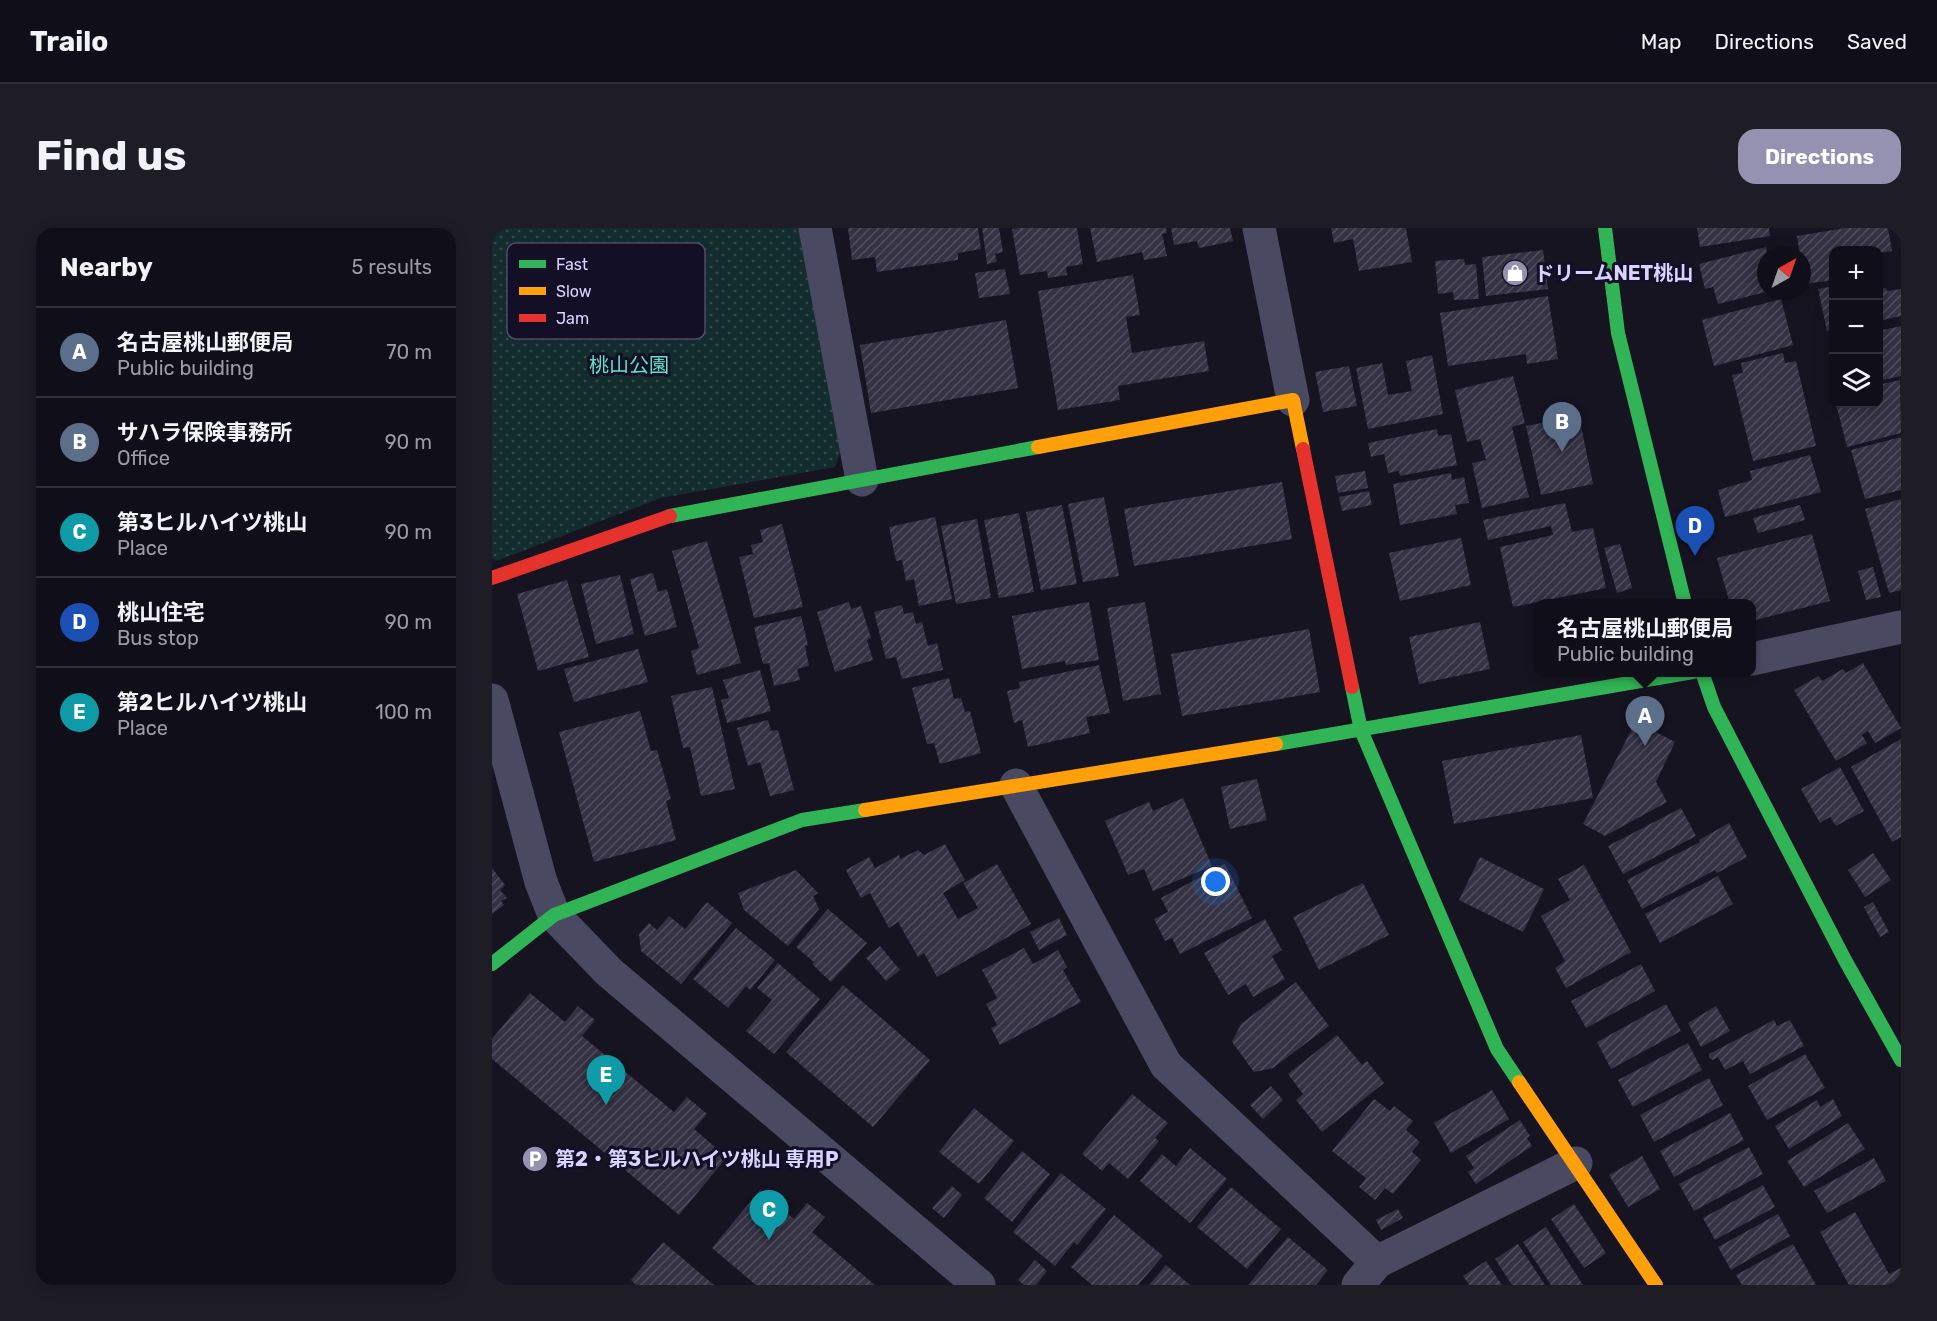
<!DOCTYPE html>
<meta charset="utf-8">
<style>
:root{--surface:#100f19;--page:#1e1d26;--text:#f1f3f6;--muted:#9c9ca2;--line:#302f38;--accent:#9591b1}
body{margin:0;font-family:Rubik,"Noto Sans JP",sans-serif;background:var(--page);color:var(--text)}
.controls{position:absolute;right:18px;top:18px;display:grid;overflow:hidden;border-radius:12px;box-shadow:0 3px 15px #0003}
.controls button{width:54px;height:54px;display:grid;place-items:center;padding:0;border:0;border-bottom:2px solid var(--line);background:var(--surface);color:var(--text);font:30px sans-serif}
.compass{position:absolute;left:1265px;top:18px;width:54px;height:54px;border-radius:50%;background:var(--surface);box-shadow:0 3px 15px #0003;rotate:40deg}
.you{position:absolute;left:724px;top:654px;width:21px;height:21px;margin:-15px;border:4px solid #fff;border-radius:50%;background:#1a73e8;box-shadow:0 0 0 9px #1a73e833}
.badge{display:grid;place-items:center;width:39px;height:39px;border-radius:50%;background:var(--accent);color:#fff;font-size:20px;font-weight:700}
.pin{position:absolute;translate:-50% -50px;filter:drop-shadow(0 2px 3px #0008)}
.pin::after{content:'';position:absolute;top:32px;width:21px;height:18px;background:inherit;clip-path:polygon(0 0,100% 0,50% 100%)}
.popup{position:absolute;left:1042px;top:371px;width:222px;height:78px;box-sizing:border-box;display:grid;place-content:center;border-radius:12px;background:var(--surface);filter:drop-shadow(0 2px 4px #0005);font-size:20px;white-space:nowrap;color:var(--muted)}
.popup b{font-size:22px;color:var(--text)}
.popup::after{content:'';position:absolute;left:50%;top:100%;margin-left:-12px;border:12px solid transparent;border-top-color:var(--surface)}
.list{margin:0;padding:0;list-style:none}
h2{display:flex;justify-content:space-between;align-items:center;height:78px;margin:0;padding:0 24px;font-size:26px}
h2 small{font-size:20px;font-weight:400;color:var(--muted)}
.list li{display:grid;grid-template-columns:39px 1fr auto;gap:18px;align-items:center;box-sizing:border-box;height:90px;padding:0 24px;border-top:2px solid var(--line)}
.list b{display:block;font-size:22px;white-space:nowrap}
.list p{margin:0;font-size:20px;white-space:nowrap;color:var(--muted)}
.list em{font-size:20px;font-style:normal;color:var(--muted)}
.icon{flex:none;width:33px;height:33px;fill:none;stroke:currentColor;stroke-width:2;stroke-linecap:round;stroke-linejoin:round}
.map{position:relative;flex:none;width:1409px;height:1057px;overflow:hidden;border-radius:18px}
header{display:flex;align-items:center;gap:36px;box-sizing:border-box;height:84px;padding:0 30px;background:var(--surface);border-bottom:2px solid var(--line)}
header strong{font-size:28px}
nav{display:flex;gap:33px;margin-inline-start:auto;font-size:21px}
.intro{display:flex;align-items:center;justify-content:space-between;box-sizing:border-box;height:144px;padding:0 36px}
h1{margin:0;font-size:42px}
.button{padding:15px 27px;border-radius:18px;background:var(--accent);color:#fff;font-size:21px;font-weight:700}
main{display:flex;gap:36px;padding:0 36px}
aside{flex:1;background:var(--surface);border-radius:18px;box-shadow:0 3px 15px #0003}
.map>svg:first-child{display:block}
.park{fill:url(#park-dots)}
.building{fill:url(#building-hatch)}
.lines{fill:none;stroke-linecap:round;stroke-linejoin:round}
.street{stroke:#4a4962;stroke-width:33}
.fast{stroke:#30b455;stroke-width:14}
.slow{stroke:#ff9f0a;stroke-width:14}
.jam{stroke:#e5322d;stroke-width:14}
.labels{text-anchor:middle;dominant-baseline:central;stroke-width:6;stroke-linejoin:round;paint-order:stroke}
.poi-label{font-size:20px;font-weight:bold;fill:#d9d4ff;stroke:#130f26;text-anchor:start}
.park-label{font-size:20px;fill:#5fe0c0;stroke:#130f26}
.key{fill:#130f26;stroke:#4e4a67;stroke-width:1.5}
.key-label{font-size:16px;fill:#d9d4ff}
</style>
<header>
<strong>Trailo</strong>
<nav><a>Map</a><a>Directions</a><a>Saved</a></nav>
</header>
<div class="intro"><h1>Find us</h1><a class="button">Directions</a></div>
<main>
<aside>
<h2>Nearby<small>5 results</small></h2>
<ul class="list">
<li><span class="badge" style="background:#5c6f8a">A</span><div><b>名古屋桃山郵便局</b><p>Public building</p></div><em>70 m</em></li>
<li><span class="badge" style="background:#5c6f8a">B</span><div><b>サハラ保険事務所</b><p>Office</p></div><em>90 m</em></li>
<li><span class="badge" style="background:#0f9aa8">C</span><div><b>第3ヒルハイツ桃山</b><p>Place</p></div><em>90 m</em></li>
<li><span class="badge" style="background:#1a4fb4">D</span><div><b>桃山住宅</b><p>Bus stop</p></div><em>90 m</em></li>
<li><span class="badge" style="background:#0f9aa8">E</span><div><b>第2ヒルハイツ桃山</b><p>Place</p></div><em>100 m</em></li>
</ul>
</aside>
<div class="map">
<svg width="1409" height="1057" viewBox="0 0 1409 1057">
<defs>
<pattern id="park-dots" width="8" height="8" patternUnits="userSpaceOnUse" patternTransform="scale(1.5)"><rect width="8" height="8" fill="#132c2d"/><path d="M2 2h.1M6 6h.1" fill="none" stroke="#354a4c" stroke-width="1.8" stroke-linecap="round"/></pattern>
<pattern id="building-hatch" width="6" height="6" patternUnits="userSpaceOnUse" patternTransform="scale(1.5)"><rect width="6" height="6" fill="#343243"/><path d="M-1 1l2-2M0 6l6-6M5 7l2-2" fill="none" stroke="#514f5f"/></pattern>
</defs>
<rect width="100%" height="100%" fill="#161421"/>
<path class="park" d="M0,0H315L353,211L343,239L169,270L4,333L0,330Z"/>
<g class="building">
<path d="M356,0H486L489,21L466,25V32L385,44L383,29L360,32Z"/>
<path d="M490,0H507L511,24L503,26L505,34L495,36Z"/>
<path d="M528,0H585L591,36L574,39L575,47L556,50L555,43L528,47L520,1Z"/>
<path d="M598,0H674L675,5L670,6L675,28L652,32L650,24L605,34Z"/>
<path d="M679,0H738L741,13L707,20L705,13L682,17Z"/>
<path d="M839,0H914L920,34L867,43L861,11L842,15Z"/>
<path d="M1205,0H1277L1278,8L1208,19Z"/>
<path d="M1353,0H1396L1400,23L1386,25V22H1342V52L1312,56L1310,27H1308L1305,8Z"/>
<path d="M1274,19L1275,27L1274,64L1226,76L1221,59L1213,61L1207,36Z"/>
<path d="M1051,22L1056,61L994,68L990,29Z"/>
<path d="M972,31L973,37L984,36L987,71L962,72L961,64L946,66L943,33Z"/>
<path d="M513,41L518,66L487,70L483,45Z"/>
<path d="M641,47L648,87L634,89L640,125L712,113L717,143L626,158L628,172L566,182L546,63Z"/>
<path d="M1342,58V101L1335,103L1326,61Z"/>
<path d="M1394,60L1395,63L1409,61V88L1386,93V61Z"/>
<path d="M1056,68L1066,131L1035,136L1034,126L956,138L948,85Z"/>
<path d="M1289,71L1301,117L1222,138L1210,92Z"/>
<path d="M514,92L526,160L379,185L368,117Z"/>
<path d="M1409,98V148L1386,153V103Z"/>
<path d="M1291,125L1293,135L1304,133L1324,218L1261,233L1240,147L1251,145L1249,135Z"/>
<path d="M940,127L951,186L876,201L864,140L890,135L896,167L920,163L914,133Z"/>
<path d="M857,138L865,178L831,184L823,144Z"/>
<path d="M1021,148L1033,195L1020,199L1037,269L990,280L980,235L994,232L988,211L975,214L963,162Z"/>
<path d="M1408,152L1409,205L1355,219L1344,176H1386V157Z"/>
<path d="M1087,188L1101,256L1049,267L1034,198Z"/>
<path d="M945,201L946,208L959,206L965,237L908,248L907,243L896,245L892,226L879,229L876,215Z"/>
<path d="M1409,209V262L1373,271L1359,222Z"/>
<path d="M1318,227L1329,264L1233,289L1226,262L1260,252L1258,243Z"/>
<path d="M873,243L876,260L846,265L843,248Z"/>
<path d="M959,245L960,252L972,249L977,275L963,277L965,286L908,297L901,256Z"/>
<path d="M790,254L800,311L642,338L632,281Z"/>
<path d="M877,263L880,277L850,283L847,269Z"/>
<path d="M612,269L627,348L591,354L576,276Z"/>
<path d="M1409,271V362L1397,365L1373,281Z"/>
<path d="M1073,275L1080,304L1101,300L1114,360L1021,379L1008,319L1061,307L1059,298L996,312L991,292Z"/>
<path d="M570,277L585,356L549,362L534,284Z"/>
<path d="M1308,277L1313,292L1266,305L1261,290Z"/>
<path d="M527,285L542,364L507,370L492,292Z"/>
<path d="M443,289L460,371L427,378L422,351L414,353L410,332L404,333L397,299Z"/>
<path d="M485,291L499,370L464,376L449,298Z"/>
<path d="M290,296L311,379L262,390L247,329L261,326L259,317L271,314L268,302Z"/>
<path d="M1320,306L1338,373L1260,393V376H1238L1225,330Z"/>
<path d="M969,310L979,357L908,373L897,325Z"/>
<path d="M215,313L249,435L205,447L199,423L207,420L180,323Z"/>
<path d="M1128,316L1140,360L1125,365L1112,320Z"/>
<path d="M1381,339L1389,369L1374,372L1366,343Z"/>
<path d="M161,345L166,364L175,361L185,399L153,408L138,351Z"/>
<path d="M128,347L142,406L104,416L89,356Z"/>
<path d="M75,352L97,429L46,443L25,366Z"/>
<path d="M357,374L359,381L369,378L379,410L375,412L381,432L343,444L325,384Z"/>
<path d="M597,374L607,432L574,437L573,433L530,441L520,388Z"/>
<path d="M653,374L669,466L631,473L615,380Z"/>
<path d="M410,377L412,386L421,384L424,396L430,394L436,418L445,415L451,442L410,451L404,429L394,431L382,384Z"/>
<path d="M309,388L316,417L313,418L317,438L305,441L308,452L282,458L277,435L271,436L262,399Z"/>
<path d="M988,394L998,441L927,456L917,409Z"/>
<path d="M817,401L828,464L690,488L679,426Z"/>
<path d="M146,421L156,454L82,474L72,441Z"/>
<path d="M1371,435L1409,500L1383,515L1376,503L1370,507L1375,515L1344,533L1302,462L1327,448L1330,453L1351,441L1354,445Z"/>
<path d="M607,437L618,485L594,489L598,505L536,519L530,492L522,495L515,463L528,460L527,454Z"/>
<path d="M268,442L279,483L235,495L229,472L237,470L231,452Z"/>
<path d="M457,450L462,471L469,470L473,484L478,483L489,525L448,536L442,515L435,516L420,460Z"/>
<path d="M220,459L243,561L209,568L198,519L191,520L179,468Z"/>
<path d="M148,483L159,523L165,522L179,571L174,573L184,612L102,634L67,504Z"/>
<path d="M1157,491L1160,502L1183,514L1164,554L1175,574L1113,608L1091,596L1143,495Z"/>
<path d="M276,492L279,503L286,502L302,562L278,568L268,534L256,538L245,500Z"/>
<path d="M1089,507L1101,570L962,596L950,533Z"/>
<path d="M1409,511V609L1400,614L1359,539Z"/>
<path d="M1348,539L1372,583L1344,598L1338,589L1328,595L1309,561Z"/>
<path d="M765,551L775,592L738,601L729,559Z"/>
<path d="M691,570L720,638L661,663L652,641L636,647L613,593L657,574L661,583Z"/>
<path d="M1189,580L1204,608L1131,646L1116,618Z"/>
<path d="M1237,595L1255,629L1225,645L1223,642L1150,681L1135,652L1208,614L1207,612Z"/>
<path d="M453,616L473,652L451,665L466,691L486,680L471,655L505,636L539,696L445,749L432,725L426,729L406,694L397,700L378,665L369,670L354,642L377,629L383,640L407,627L408,631L426,622L432,627Z"/>
<path d="M1381,625L1399,652L1373,669L1356,642Z"/>
<path d="M988,629L1052,661L1031,704L967,672Z"/>
<path d="M733,636L760,690L688,726L680,710L673,713L662,691L676,684L669,670Z"/>
<path d="M1092,637L1139,724L1074,760L1063,740L1073,733L1049,688L1078,672L1066,651Z"/>
<path d="M0,640L13,657L8,662L15,670L9,673L12,677L0,686Z"/>
<path d="M304,642L326,665L321,668L327,681L296,718L252,682L246,665Z"/>
<path d="M1226,648L1241,676L1168,715L1153,686Z"/>
<path d="M871,655L897,707L827,742L801,689Z"/>
<path d="M215,674L240,695L189,756L149,723L147,706L157,695L165,702L177,688L193,701Z"/>
<path d="M1381,674L1397,704L1388,709L1372,679Z"/>
<path d="M336,681L375,715L339,754L320,736L322,734L304,719Z"/>
<path d="M567,690L575,707L547,722L538,704Z"/>
<path d="M773,691L790,722L780,728L793,751L761,769L754,756L736,767L712,725Z"/>
<path d="M244,700L283,732L258,762L254,758L236,780L201,751Z"/>
<path d="M388,718L408,742L394,753L374,730Z"/>
<path d="M532,720L541,736L566,722L575,739L571,742L589,774L508,817L499,800L505,797L494,776L505,770L490,742Z"/>
<path d="M286,735L328,771L282,826L254,803L280,772L265,760Z"/>
<path d="M1149,736L1163,763L1094,800L1079,773Z"/>
<path d="M804,754L837,798L781,840L762,844L740,814L749,796Z"/>
<path d="M351,757L438,832L381,899L294,824Z"/>
<path d="M38,765L73,794L86,778L103,792L90,808L182,884L195,869L215,886L202,901L235,929L187,987L0,831V811Z"/>
<path d="M1174,776L1189,803L1119,841L1105,814Z"/>
<path d="M1224,778L1238,803L1209,819L1196,795Z"/>
<path d="M1282,792L1285,798L1298,792L1312,818L1258,846L1251,833L1233,842L1226,829L1221,832L1217,830V826Z"/>
<path d="M845,807L870,837L875,833L892,855L830,904L804,872L811,866L796,846Z"/>
<path d="M1196,815L1210,842L1141,879L1126,852Z"/>
<path d="M1313,826L1333,860L1275,892L1256,858Z"/>
<path d="M1217,850L1231,877L1162,914L1148,887Z"/>
<path d="M779,858L791,872L771,891L758,877Z"/>
<path d="M1000,862L1017,891L959,925L942,895Z"/>
<path d="M640,866L676,895L663,910L667,913L636,951L617,935L610,943L590,926Z"/>
<path d="M882,871L898,883L902,878L921,893L914,902L928,914L920,924L929,932L901,966L893,960L883,972L867,959L874,950L840,923Z"/>
<path d="M1341,871L1350,888L1297,921L1283,898L1325,872L1328,879Z"/>
<path d="M482,880L522,913L487,956L447,924Z"/>
<path d="M1238,885L1252,912L1182,949L1168,923Z"/>
<path d="M1028,892L1038,908L1035,910L1040,918L984,956L976,944L982,940L974,928Z"/>
<path d="M1356,895L1373,921L1312,959L1295,933Z"/>
<path d="M1257,919L1271,946L1202,983L1187,956Z"/>
<path d="M698,920L735,951L698,995L648,953L670,926L684,938Z"/>
<path d="M530,923L558,946L520,994L492,970Z"/>
<path d="M1150,928L1168,961L1136,979L1117,947Z"/>
<path d="M1382,930L1394,953L1335,985L1322,963Z"/>
<path d="M569,945L614,981L585,1017L582,1014L563,1038L521,1004Z"/>
<path d="M1271,957L1283,979L1223,1012L1211,990Z"/>
<path d="M460,958L470,967L452,990L440,980Z"/>
<path d="M739,959L789,1001L755,1041L705,999Z"/>
<path d="M268,962L302,991L315,975L333,989L320,1004L383,1057H264L220,1020Z"/>
<path d="M1082,976L1114,1025L1092,1040L1059,991Z"/>
<path d="M906,981L911,990L889,1002L884,992Z"/>
<path d="M1363,984L1397,1046L1409,1040V1057H1357L1328,1004Z"/>
<path d="M1286,986L1298,1008L1239,1042L1226,1019Z"/>
<path d="M622,987L671,1028L646,1057H600L579,1039Z"/>
<path d="M1054,999L1091,1057H1059L1031,1014Z"/>
<path d="M796,1009L836,1042L824,1057H756Z"/>
<path d="M171,1014L222,1057H144L139,1052Z"/>
<path d="M1026,1016L1053,1057H1020L1003,1031Z"/>
<path d="M1301,1016L1324,1057H1250L1244,1047Z"/>
<path d="M543,1032L555,1043L544,1057H532L526,1052Z"/>
<path d="M994,1033L1010,1057H977L971,1048Z"/>
<path d="M674,1037L698,1057H657Z"/>
</g>
<g class="lines">
<g class="street">
<path d="M323,0L370,252"/>
<path d="M767,0L801,172"/>
<path d="M1260,431L1409,399"/>
<path d="M0,472L49,654L62,687L117,744L487,1057"/>
<path d="M524,557L674,837L885,1034"/>
<path d="M866,1057L885,1034L1084,935"/>
</g>
<g class="fast">
<path d="M1113,0L1126,105L1193,376"/>
<path d="M178,288L546,219"/>
<path d="M1210,444L1222,479L1353,732L1409,832"/>
<path d="M860,459L869,502L1005,821L1027,854"/>
<path d="M784,516L1201,444"/>
<path d="M0,736L62,687L310,592L373,582"/>
</g>
<g class="slow">
<path d="M546,219L801,172L811,221"/>
<path d="M373,582L784,516"/>
<path d="M1027,854L1164,1057"/>
</g>
<g class="jam">
<path d="M811,221L860,459"/>
<path d="M0,350L178,288"/>
</g>
</g>
<defs>
<g id="shop-disc" transform="scale(1.35)"><circle r="9.5" fill="#9591b1" stroke="#130f26"/><path d="M-5-2.5h2.3a2.7 3.5 0 0 1 5.4 0H5L5.5 6h-11ZM-1.5-2.5h3a1.5 2.3 0 0 0-3 0Z" fill="#fff"/></g>
<g id="parking-disc" transform="scale(1.35)"><circle r="9.5" fill="#9591b1" stroke="#130f26"/><path d="M-3.5-5.5H1a3.5 3.5 0 0 1 0 7H-1V5.5H-3.5ZM-1-3.4V-.6H.8a1.4 1.4 0 0 0 0-2.8Z" fill="#fff"/></g>
</defs>
<g fill-rule="evenodd">
<use href="#shop-disc" x="1023" y="45"/>
<use href="#parking-disc" x="43" y="931"/>
</g>
<g class="labels">
<g class="poi-label">
<text x="1042" y="45">ドリームNET桃山</text>
<text x="63" y="931">第2・第3ヒルハイツ桃山 専用P</text>
</g>
<g class="park-label">
<text x="137" y="137">桃山公園</text>
</g>
</g>
<rect x="15" y="15" width="198" height="96" rx="9" class="key"/>
<rect x="27" y="32" width="27" height="8" fill="#30b455"/>
<rect x="27" y="59" width="27" height="8" fill="#ff9f0a"/>
<rect x="27" y="86" width="27" height="8" fill="#e5322d"/>
<g class="key-label">
<text x="64" y="42">Fast</text>
<text x="64" y="69">Slow</text>
<text x="64" y="96">Jam</text>
</g>
</svg>
<div class="controls">
<button>+</button>
<button>−</button>
<button><svg class="icon" aria-label="layers" viewBox="0 0 24 24"><path d="M12 4l9 5-9 5-9-5zM3 14l9 5 9-5"/></svg></button>
</div>
<svg class="compass" viewBox="-18 -18 36 36"><path d="M0-13l5 13h-10z" fill="#e53935"/><path d="M0 13l5-13h-10z" fill="#9c9ca2"/></svg>
<div class="you"></div>
<div class="pin badge" style="left:1153px;top:518px;background:#5c6f8a">A</div>
<div class="popup"><b>名古屋桃山郵便局</b>Public building</div>
<div class="pin badge" style="left:1070px;top:224px;background:#5c6f8a">B</div>
<div class="pin badge" style="left:277px;top:1012px;background:#0f9aa8">C</div>
<div class="pin badge" style="left:1203px;top:328px;background:#1a4fb4">D</div>
<div class="pin badge" style="left:114px;top:877px;background:#0f9aa8">E</div>
</div>
</main>
